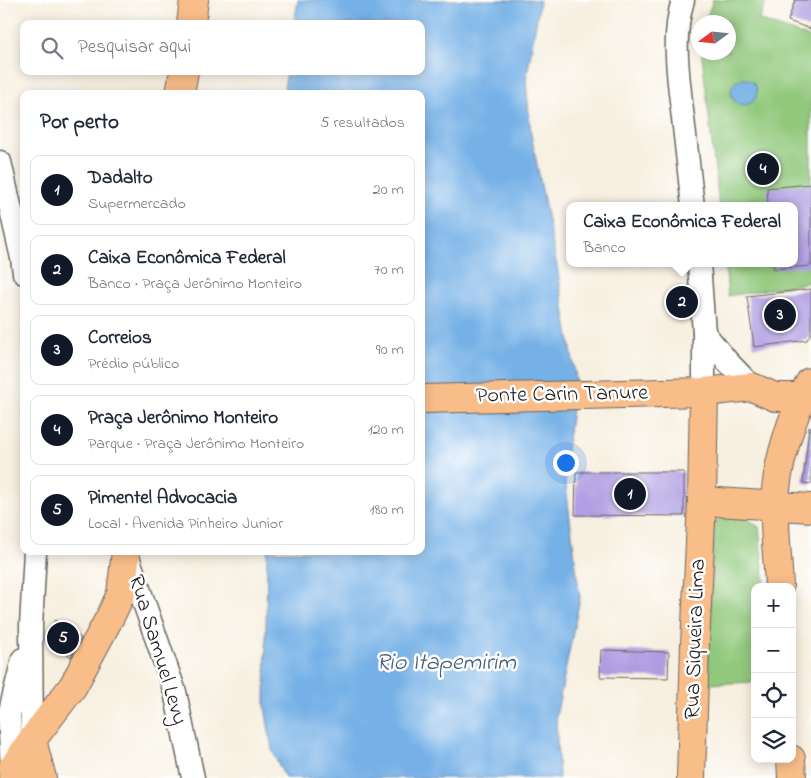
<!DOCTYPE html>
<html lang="pt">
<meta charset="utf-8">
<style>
:root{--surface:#fff;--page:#f2f2f3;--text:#1f2937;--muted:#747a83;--line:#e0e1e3;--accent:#111827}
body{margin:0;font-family:"Indie Flower",sans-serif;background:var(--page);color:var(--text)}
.controls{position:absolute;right:15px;bottom:15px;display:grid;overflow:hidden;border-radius:10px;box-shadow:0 2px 12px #0003}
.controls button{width:45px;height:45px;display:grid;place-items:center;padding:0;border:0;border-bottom:1px solid var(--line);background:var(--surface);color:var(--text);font:25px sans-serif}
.compass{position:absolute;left:691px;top:15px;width:45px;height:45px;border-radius:50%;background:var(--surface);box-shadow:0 2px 12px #0003;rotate:255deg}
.you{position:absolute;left:565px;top:462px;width:18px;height:18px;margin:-12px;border:4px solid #fff;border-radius:50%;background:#1a73e8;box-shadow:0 0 0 8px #1a73e833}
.badge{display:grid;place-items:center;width:32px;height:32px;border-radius:50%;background:var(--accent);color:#fff;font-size:16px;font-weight:700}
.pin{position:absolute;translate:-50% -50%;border:2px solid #fff;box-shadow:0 1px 5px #0006}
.popup{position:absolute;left:566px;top:202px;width:232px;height:65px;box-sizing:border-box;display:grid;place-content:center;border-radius:10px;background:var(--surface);filter:drop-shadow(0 1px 4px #0005);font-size:16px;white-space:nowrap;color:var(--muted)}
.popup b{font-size:19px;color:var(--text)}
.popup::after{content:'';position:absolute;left:50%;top:100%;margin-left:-10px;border:10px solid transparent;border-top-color:var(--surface)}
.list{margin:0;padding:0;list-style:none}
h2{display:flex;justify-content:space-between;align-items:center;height:65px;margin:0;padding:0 20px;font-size:21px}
h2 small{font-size:16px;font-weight:400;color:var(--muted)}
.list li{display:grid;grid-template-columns:32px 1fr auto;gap:15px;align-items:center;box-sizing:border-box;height:70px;margin:0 10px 10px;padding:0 10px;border:1px solid var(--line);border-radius:10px}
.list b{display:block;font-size:19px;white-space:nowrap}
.list p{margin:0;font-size:16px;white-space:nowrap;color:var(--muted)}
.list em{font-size:16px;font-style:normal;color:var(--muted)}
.icon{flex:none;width:28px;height:28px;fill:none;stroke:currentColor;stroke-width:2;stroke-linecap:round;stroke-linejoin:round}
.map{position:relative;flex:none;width:811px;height:778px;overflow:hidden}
.search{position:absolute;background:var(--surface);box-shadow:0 2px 12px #0003;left:20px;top:20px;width:405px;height:55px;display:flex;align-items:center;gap:12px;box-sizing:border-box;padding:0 18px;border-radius:10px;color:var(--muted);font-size:19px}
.panel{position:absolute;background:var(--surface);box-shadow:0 2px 12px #0003;left:20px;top:90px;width:405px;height:465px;border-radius:10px}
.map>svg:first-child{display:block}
.green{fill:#91c87b;stroke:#56724c}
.water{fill:#75b0e6;stroke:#486681}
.building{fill:#af9de2}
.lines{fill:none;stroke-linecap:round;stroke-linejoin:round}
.minor-casing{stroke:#696660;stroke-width:25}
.major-casing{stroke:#696660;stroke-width:30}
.minor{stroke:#fff;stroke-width:22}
.major{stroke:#f8bd89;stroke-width:28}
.labels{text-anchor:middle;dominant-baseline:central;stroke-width:5;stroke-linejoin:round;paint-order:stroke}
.street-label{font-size:22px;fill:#1c1c1c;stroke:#fff}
.water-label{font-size:24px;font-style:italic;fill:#445f77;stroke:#fff}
</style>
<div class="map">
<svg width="811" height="778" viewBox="0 0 811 778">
<rect width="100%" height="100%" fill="#fff"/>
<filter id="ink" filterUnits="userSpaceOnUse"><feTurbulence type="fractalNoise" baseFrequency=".02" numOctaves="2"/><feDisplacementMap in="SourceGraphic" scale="10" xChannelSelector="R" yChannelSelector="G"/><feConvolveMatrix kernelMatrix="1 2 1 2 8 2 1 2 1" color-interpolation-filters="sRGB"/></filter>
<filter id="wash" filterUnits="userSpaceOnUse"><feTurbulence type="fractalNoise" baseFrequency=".0096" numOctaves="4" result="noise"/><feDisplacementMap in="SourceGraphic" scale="20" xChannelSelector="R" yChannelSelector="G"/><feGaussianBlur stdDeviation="1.12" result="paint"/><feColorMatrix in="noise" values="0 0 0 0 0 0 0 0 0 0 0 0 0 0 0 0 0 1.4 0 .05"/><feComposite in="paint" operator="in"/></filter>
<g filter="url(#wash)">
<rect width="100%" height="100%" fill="#f7efdf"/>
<g class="green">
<path d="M713,0H767L759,20L811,38V282L728,296L725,263H794V206H719L702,55L703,53L728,52V22H705Z"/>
<path d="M739,515L747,518L759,527L765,587H755V682L706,684L714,524L721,518Z"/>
</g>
<g class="water">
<path d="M298,0H540L526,81L531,134L557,266L576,379L564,471L580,598L556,717L559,778H285L272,750L265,707L267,551H421V94H283L287,71H421V24H294Z"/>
<circle cx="744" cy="92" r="13"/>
</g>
<g id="blocks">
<g class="building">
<path d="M795,0H811V29L788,21Z"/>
<path d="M811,184V266L774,269L773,263H794V206H768L767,188Z"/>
<path d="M811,289V333L807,340L754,347L747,296Z"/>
<path d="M809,427H811V484L803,483Z"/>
<path d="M576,472H684V516L575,515Z"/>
<path d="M55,620L81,638L71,657L45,639Z"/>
<path d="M601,650L669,652L668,678L600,677Z"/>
</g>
</g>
</g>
<g filter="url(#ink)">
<use href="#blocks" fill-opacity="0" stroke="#696660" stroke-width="1"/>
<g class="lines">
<g class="minor-casing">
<g id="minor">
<path d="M683,0C672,36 678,74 682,110C686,142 689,174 693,206"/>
<path d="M0,162L22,258L24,273"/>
<path d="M699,263L704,333V392"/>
<path d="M704,333L727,361L752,387"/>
<path d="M127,554L175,692L193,778"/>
<path d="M32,740L31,626L35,551"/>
<path d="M10,775L12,769L9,715L23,659"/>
</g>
</g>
<g class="major-casing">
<g id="major">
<path d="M191,24L194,0"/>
<path d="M180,94L184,71"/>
<path d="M421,399L704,392L752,387L775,397H802"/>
<path d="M702,501L811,508"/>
<path d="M779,587C778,560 774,533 775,506C775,468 792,415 810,382"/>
<path d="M32,740L42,778"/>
<path d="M791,759L792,778"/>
<path d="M14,778L12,769L32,740L73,686L110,617L121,594L126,551"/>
<path d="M691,778L695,645L702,501L704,392"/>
</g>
</g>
<use href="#minor" class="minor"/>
<use href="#major" class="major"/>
</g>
</g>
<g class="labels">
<g class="street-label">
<text transform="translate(562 395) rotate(-1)">Ponte Carin Tanure</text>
<text transform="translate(696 639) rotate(-88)">Rua Siqueira Lima</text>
<text transform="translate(157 650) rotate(73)">Rua Samuel Levy</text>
</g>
<g class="water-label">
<text x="446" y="663">Rio Itapemirim</text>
</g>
</g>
</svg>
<div class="controls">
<button>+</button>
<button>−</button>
<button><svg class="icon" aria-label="locate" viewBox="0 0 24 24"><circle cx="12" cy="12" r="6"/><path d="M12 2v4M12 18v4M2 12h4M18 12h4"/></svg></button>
<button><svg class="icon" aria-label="layers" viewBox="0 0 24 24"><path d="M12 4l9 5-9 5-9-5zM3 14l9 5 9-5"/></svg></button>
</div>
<svg class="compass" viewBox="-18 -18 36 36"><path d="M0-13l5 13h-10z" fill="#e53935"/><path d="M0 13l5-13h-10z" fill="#747a83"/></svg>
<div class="you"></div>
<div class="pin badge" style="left:630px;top:494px">1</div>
<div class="pin badge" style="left:682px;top:302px">2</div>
<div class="popup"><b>Caixa Econômica Federal</b>Banco</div>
<div class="pin badge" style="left:780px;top:315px">3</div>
<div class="pin badge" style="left:763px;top:169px">4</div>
<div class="pin badge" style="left:63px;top:638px">5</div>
<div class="search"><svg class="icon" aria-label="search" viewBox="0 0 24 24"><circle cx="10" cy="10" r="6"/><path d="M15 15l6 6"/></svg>Pesquisar aqui</div>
<section class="panel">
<h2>Por perto<small>5 resultados</small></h2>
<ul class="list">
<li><span class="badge">1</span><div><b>Dadalto</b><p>Supermercado</p></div><em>20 m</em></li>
<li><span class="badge">2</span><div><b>Caixa Econômica Federal</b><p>Banco · Praça Jerônimo Monteiro</p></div><em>70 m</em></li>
<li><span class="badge">3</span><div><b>Correios</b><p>Prédio público</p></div><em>90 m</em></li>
<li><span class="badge">4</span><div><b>Praça Jerônimo Monteiro</b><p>Parque · Praça Jerônimo Monteiro</p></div><em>120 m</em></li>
<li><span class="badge">5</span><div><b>Pimentel Advocacia</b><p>Local · Avenida Pinheiro Junior</p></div><em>180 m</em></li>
</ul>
</section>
</div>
